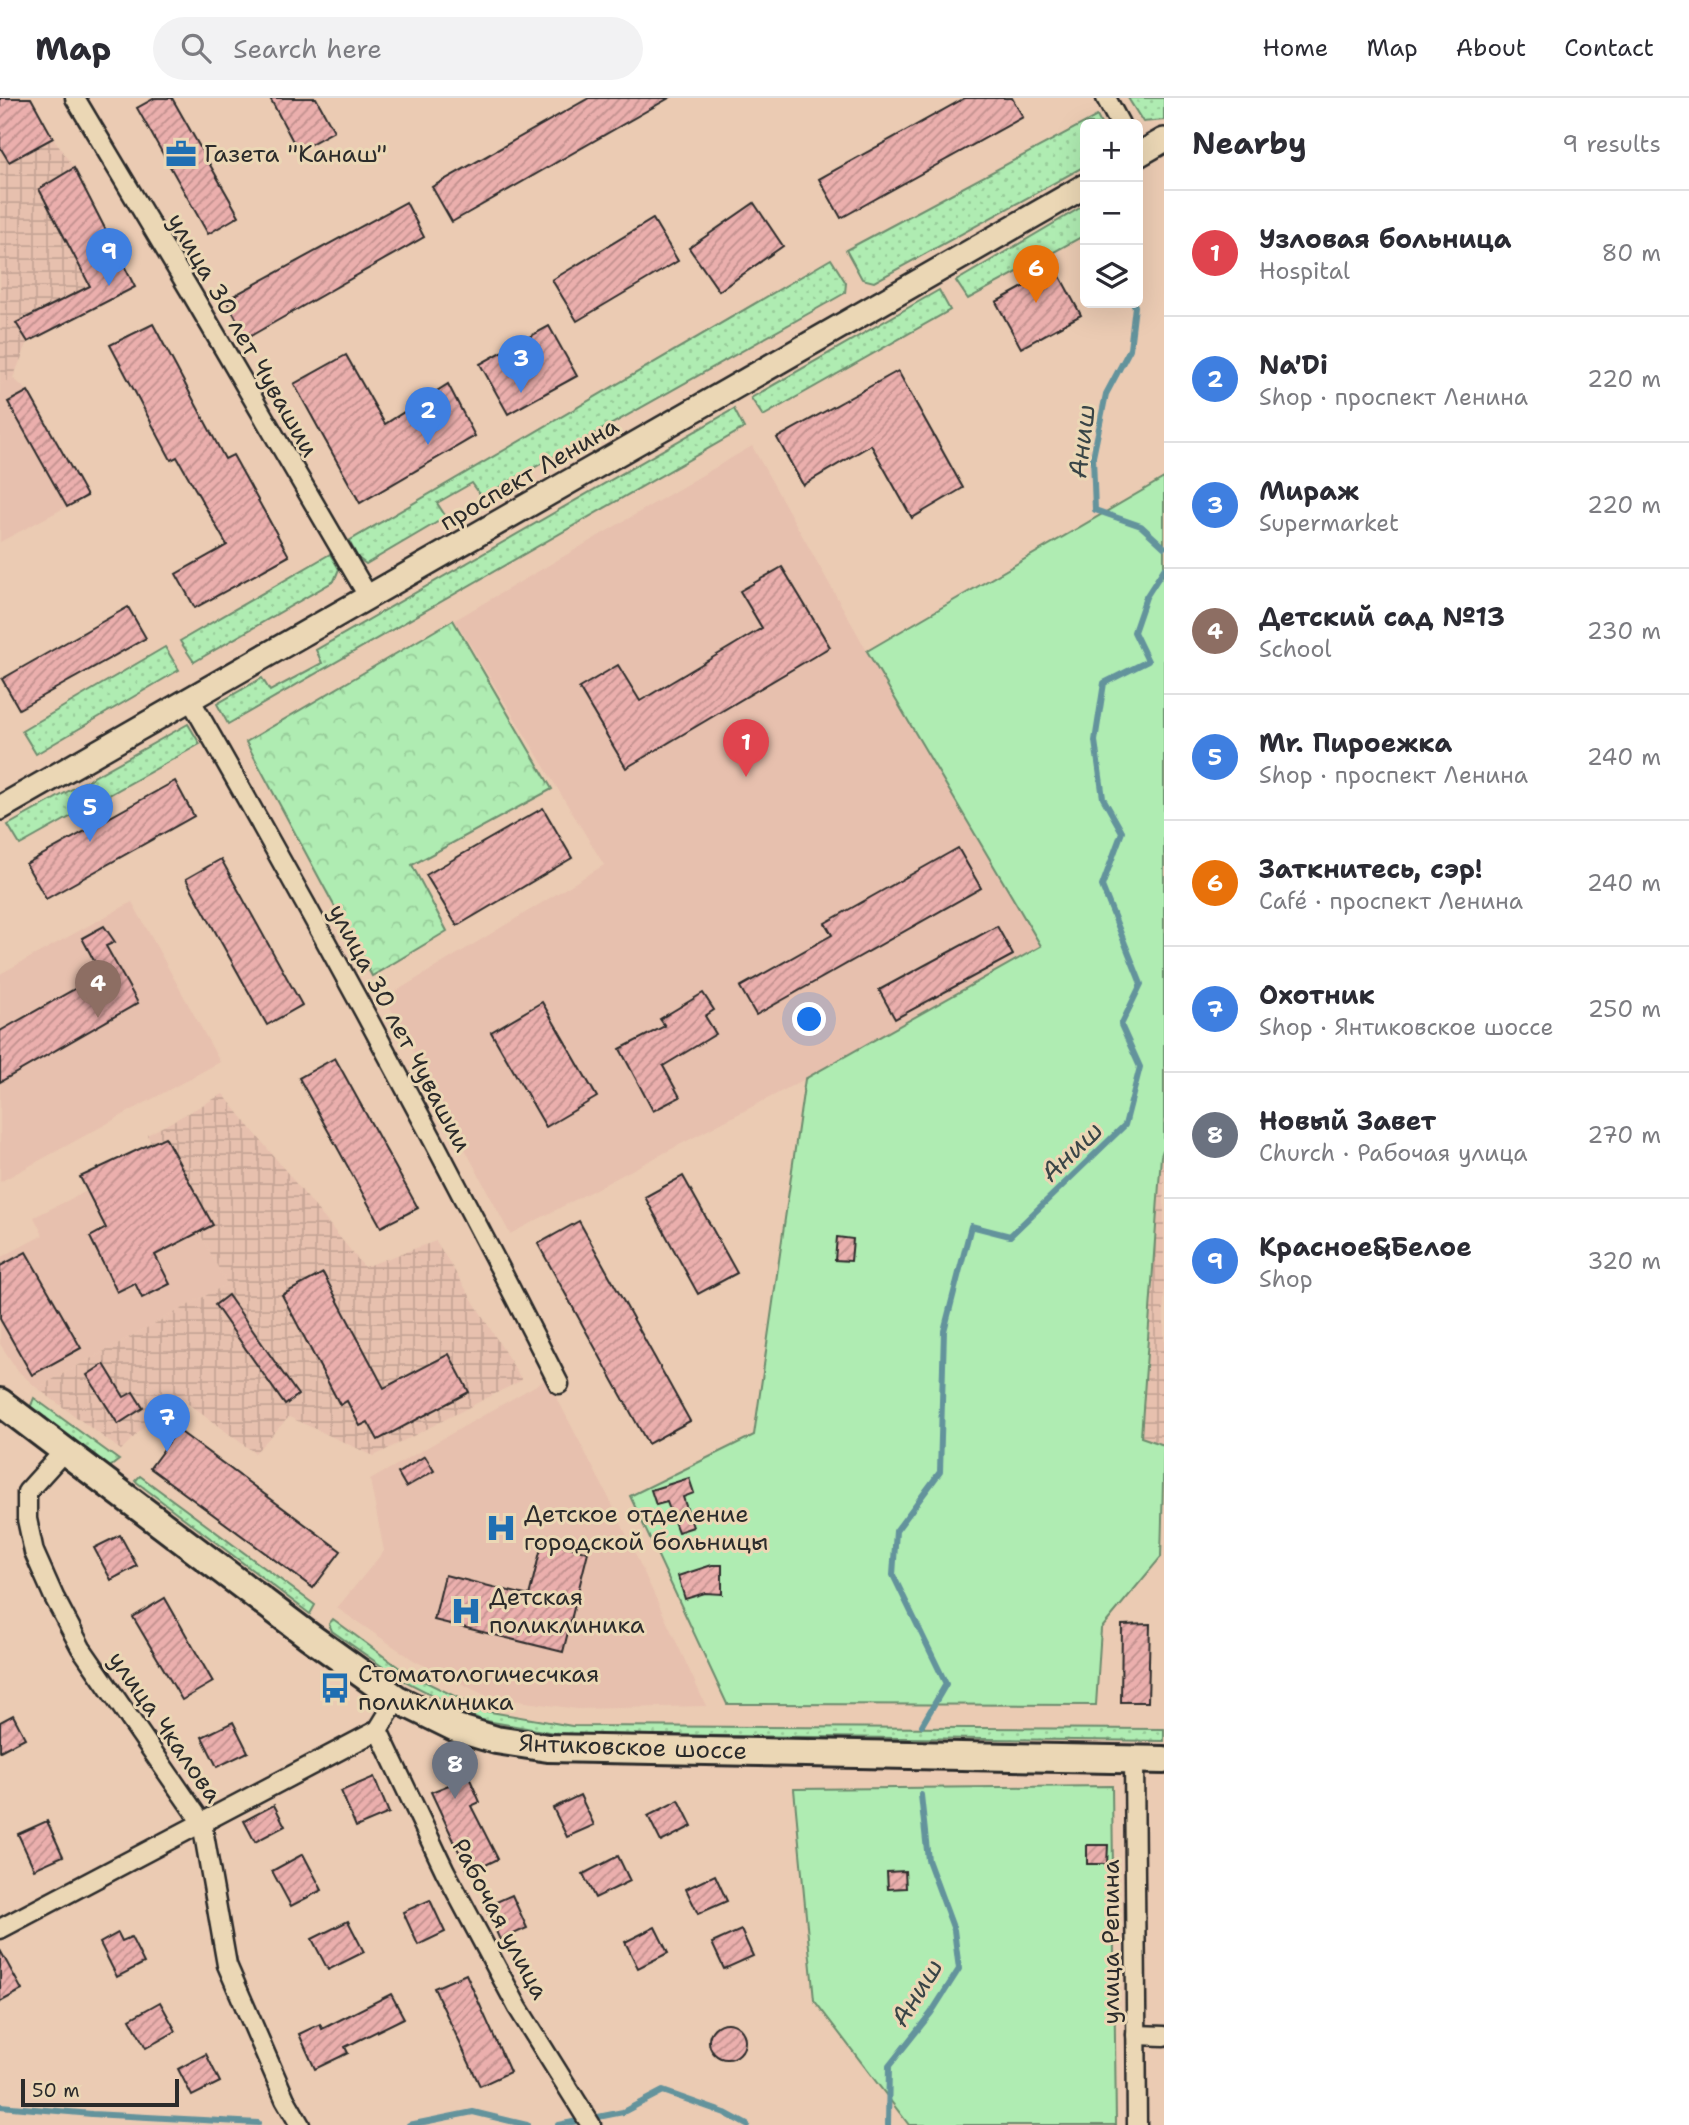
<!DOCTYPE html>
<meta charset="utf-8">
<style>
:root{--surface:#fff;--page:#f2f2f3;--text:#2b2b33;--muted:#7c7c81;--line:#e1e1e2;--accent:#db2777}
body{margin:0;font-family:"Shantell Sans",sans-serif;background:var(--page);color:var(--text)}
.controls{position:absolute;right:21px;top:21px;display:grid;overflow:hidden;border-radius:10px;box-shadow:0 7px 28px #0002}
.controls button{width:63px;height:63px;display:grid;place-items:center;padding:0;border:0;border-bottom:2px solid var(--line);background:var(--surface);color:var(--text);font:35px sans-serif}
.scale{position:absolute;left:21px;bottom:18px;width:158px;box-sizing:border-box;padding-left:7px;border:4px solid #2b2b2b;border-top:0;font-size:19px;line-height:24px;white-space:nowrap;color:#2b2b2b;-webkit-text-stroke:5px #ebd7b5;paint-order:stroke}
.you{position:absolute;left:810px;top:922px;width:24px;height:24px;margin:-18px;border:5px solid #fff;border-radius:50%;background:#1a73e8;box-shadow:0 0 0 10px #1a73e833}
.badge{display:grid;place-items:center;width:46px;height:46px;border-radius:50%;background:var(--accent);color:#fff;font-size:23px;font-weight:700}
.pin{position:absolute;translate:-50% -58px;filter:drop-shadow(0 2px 4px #0008)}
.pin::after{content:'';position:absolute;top:37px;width:24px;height:21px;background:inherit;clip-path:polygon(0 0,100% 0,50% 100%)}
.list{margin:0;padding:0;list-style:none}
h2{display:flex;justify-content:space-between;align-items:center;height:91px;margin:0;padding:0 28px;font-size:30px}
h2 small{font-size:23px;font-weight:400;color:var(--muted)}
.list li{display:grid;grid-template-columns:46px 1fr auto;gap:21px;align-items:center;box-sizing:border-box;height:126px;padding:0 28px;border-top:2px solid var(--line)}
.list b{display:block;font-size:26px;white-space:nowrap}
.list p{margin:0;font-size:23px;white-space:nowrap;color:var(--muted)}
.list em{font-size:23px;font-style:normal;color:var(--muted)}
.icon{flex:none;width:38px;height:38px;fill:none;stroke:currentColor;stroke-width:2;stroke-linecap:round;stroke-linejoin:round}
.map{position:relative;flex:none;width:1164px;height:2027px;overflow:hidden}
header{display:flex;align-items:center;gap:42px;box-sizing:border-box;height:98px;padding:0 35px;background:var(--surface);border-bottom:2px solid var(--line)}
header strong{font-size:33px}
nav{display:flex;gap:38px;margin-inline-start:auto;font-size:24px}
.search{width:490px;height:63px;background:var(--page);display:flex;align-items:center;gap:18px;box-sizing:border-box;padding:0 24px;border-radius:38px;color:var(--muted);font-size:26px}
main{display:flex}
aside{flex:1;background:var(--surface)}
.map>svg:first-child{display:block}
.built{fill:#e7c0ae}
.industrial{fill:url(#industrial-grid)}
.grass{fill:url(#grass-dots);stroke:#6d8c6e;stroke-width:2}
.park{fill:url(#park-crowns);stroke:#6d8c6e;stroke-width:2}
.garden{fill:#afecb2;stroke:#6d8c6e;stroke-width:2}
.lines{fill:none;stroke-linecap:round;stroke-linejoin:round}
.stream{stroke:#64939c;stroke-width:6}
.building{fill:url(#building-hatch);stroke:#2b2b2b;stroke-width:2}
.minor-casing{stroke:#2b2b2b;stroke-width:23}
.tertiary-casing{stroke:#2b2b2b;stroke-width:28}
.secondary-casing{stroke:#2b2b2b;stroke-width:32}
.minor{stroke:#ebd7b5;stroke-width:18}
.tertiary{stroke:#ebd7b5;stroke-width:23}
.secondary{stroke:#ebd7b5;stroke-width:26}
.labels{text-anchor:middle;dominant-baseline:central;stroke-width:6;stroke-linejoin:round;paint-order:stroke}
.poi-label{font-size:24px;fill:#2b2b2b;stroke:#ebd7b5;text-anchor:start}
.street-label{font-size:24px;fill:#2b2b2b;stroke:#ebd7b5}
.water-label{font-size:26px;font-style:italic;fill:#394547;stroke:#ebd7b5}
</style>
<header>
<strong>Map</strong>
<div class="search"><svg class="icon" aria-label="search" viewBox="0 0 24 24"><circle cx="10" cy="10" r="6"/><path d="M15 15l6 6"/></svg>Search here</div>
<nav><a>Home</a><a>Map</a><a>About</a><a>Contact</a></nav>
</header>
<main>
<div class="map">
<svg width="1164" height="2027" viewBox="0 0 1164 2027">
<defs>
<pattern id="industrial-grid" width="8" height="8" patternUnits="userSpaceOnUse" patternTransform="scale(1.75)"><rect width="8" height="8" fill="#e7c0ae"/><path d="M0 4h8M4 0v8" fill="none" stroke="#c6a596"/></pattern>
<pattern id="grass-dots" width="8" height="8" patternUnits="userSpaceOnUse" patternTransform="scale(1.75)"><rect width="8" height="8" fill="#afecb2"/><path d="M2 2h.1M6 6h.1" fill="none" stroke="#97cb99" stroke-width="1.8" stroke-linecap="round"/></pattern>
<pattern id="park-crowns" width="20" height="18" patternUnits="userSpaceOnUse" patternTransform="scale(1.75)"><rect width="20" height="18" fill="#afecb2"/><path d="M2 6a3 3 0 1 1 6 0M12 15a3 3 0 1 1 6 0" fill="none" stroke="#97cb99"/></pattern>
<pattern id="building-hatch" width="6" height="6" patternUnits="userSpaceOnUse" patternTransform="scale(1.75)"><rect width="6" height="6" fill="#ebafad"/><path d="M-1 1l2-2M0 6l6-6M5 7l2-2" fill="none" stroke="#bf8f8d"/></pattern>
</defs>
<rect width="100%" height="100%" fill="#ebcbb3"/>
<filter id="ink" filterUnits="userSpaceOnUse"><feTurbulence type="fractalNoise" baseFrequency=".0143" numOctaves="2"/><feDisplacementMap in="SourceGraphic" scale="14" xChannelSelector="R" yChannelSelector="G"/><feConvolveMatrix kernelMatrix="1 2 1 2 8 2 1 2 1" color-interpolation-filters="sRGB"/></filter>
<g filter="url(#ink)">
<g class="built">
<path d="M13,280L28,293L87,398L0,444V286Z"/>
<path d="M752,348L867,553L1041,848L805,981L510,1136L385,900L604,767L455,522Z"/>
<path d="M132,804L220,964L0,1084V876Z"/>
<path d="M151,1044L227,1186L37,1290L18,1273L0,1246V1160L43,1137L34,1119L87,1093L80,1079Z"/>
<path d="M547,1281L613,1408L706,1608L577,1611L489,1599L415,1563L337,1510L384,1453L370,1382Z"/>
</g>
<g class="industrial">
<path d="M0,0H31L53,40L74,70L135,189L28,244L13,280L0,286Z"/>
<path d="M223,996L364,1169L436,1143L522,1282L374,1358L289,1319L255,1355L176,1297L121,1352L37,1290L227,1186L147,1037Z"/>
<path d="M1164,1049V1347L1141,1340L1161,1058Z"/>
</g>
<g class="grass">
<path d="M1128,0H1164V22L1143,24Z"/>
<path d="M1097,18L1101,26H1085V68L874,184L862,181L846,152Z"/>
<path d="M1085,107V137L968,201L956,183Z"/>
<path d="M831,161L846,185L845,195L482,399L472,385L437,405L446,419L366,466L358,460L349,443Z"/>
<path d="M939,192L950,212L763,318L751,300Z"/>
<path d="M734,311L744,330L228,626L217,606L262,580L270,593L322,565L316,552Z"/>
<path d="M330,456L339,471L334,483L194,564L180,543Z"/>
<path d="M165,549L179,572L36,656L22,633Z"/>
<path d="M188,626L200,646L20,747L8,727Z"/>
<path d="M34,1300L119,1362L106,1372L30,1310Z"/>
<path d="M140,1378L315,1507L310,1516L135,1383Z"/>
<path d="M333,1521L405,1574L485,1613L572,1628L1164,1631V1643L560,1636L481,1622L397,1579L332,1533L329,1526Z"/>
</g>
<path class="park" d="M453,522L552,691L412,767L447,833L372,878L246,644Z"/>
<g class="garden">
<path d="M1164,380V1049L1161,1058L1141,1339L1164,1347L1161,1459L1101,1531L1096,1607L727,1606L630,1398L754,1337L805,981L1041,848L867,553Z"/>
<path d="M1112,1688L1116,2027H909L814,1902L794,1691Z"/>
</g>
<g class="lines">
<g class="stream">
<path d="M1133,205L1135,208L1130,251L1106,296L1093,359L1095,412L1141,428L1164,449"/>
<path d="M922,1627L946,1586L893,1477L896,1433L940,1374L944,1233L971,1128L1010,1138L1125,1027L1140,969L1121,927L1141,886L1102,788L1122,734L1103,700L1095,643L1104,585L1148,563L1134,534L1146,499L1164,471"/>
<path d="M0,2008L92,2016L258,2025"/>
<path d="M409,2027L473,2014L527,2027"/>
<path d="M558,2027L623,2014L663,1993L725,2015L747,2027"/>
<path d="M888,2027L889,1968L931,1915L959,1871L954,1832L928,1762L921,1697"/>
</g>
</g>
<g class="building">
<path d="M0,0H31L53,40L9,64L0,49Z"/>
<path d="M155,0H172L239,118L208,136L137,10Z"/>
<path d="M270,0H316L334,33L298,53Z"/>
<path d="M589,0H669L452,124L432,89Z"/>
<path d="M965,0H1012L1023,19L841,120L819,81Z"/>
<path d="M74,70L135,189L28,244L16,225L90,188L39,91Z"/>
<path d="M406,104L424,139L247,240L226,202Z"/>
<path d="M754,105L783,148L719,193L689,150Z"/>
<path d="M653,121L678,163L577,223L552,182Z"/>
<path d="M1056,171L1081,217L1021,250L996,204Z"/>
<path d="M153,226L225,361L233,357L289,458L195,510L176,476L227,447L177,359L171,362L110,247Z"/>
<path d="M549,228L577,278L508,316L480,266Z"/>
<path d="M346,257L385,326L448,286L475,338L360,405L294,286Z"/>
<path d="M898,273L963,390L912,420L871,347L803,387L777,340Z"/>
<path d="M28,293L87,398L67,409L8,304Z"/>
<path d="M782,469L830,549L626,670L579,590L618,567L640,603L762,530L740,493Z"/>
<path d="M128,509L146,540L19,611L2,581Z"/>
<path d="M175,683L194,718L46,801L26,766Z"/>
<path d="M543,710L572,760L457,828L426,777Z"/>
<path d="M958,750L981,790L756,917L740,889L832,837L825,825Z"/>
<path d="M221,761L302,907L267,927L186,781Z"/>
<path d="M104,828L115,844L106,848L138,905L0,984V933L101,876L82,840Z"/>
<path d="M997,828L1013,857L895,921L879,892Z"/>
<path d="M703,895L714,912L705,918L716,936L663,968L680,999L653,1013L620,951L665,928L660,921Z"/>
<path d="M542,904L597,999L546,1029L491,934Z"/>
<path d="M335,960L418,1110L381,1129L299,980Z"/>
<path d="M165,1039L213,1127L155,1157L170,1186L142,1200L135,1185L117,1194L90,1139L106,1130L80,1079Z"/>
<path d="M683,1078L737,1175L698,1196L645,1099Z"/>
<path d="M579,1123L690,1323L648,1346L538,1146Z"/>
<path d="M837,1139L853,1141L851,1163L835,1162Z"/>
<path d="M26,1154L81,1250L32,1277L0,1221V1168Z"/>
<path d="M323,1175L384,1290L449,1256L469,1294L378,1342L368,1324L360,1328L347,1303L340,1307L282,1197Z"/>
<path d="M228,1197L298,1297L285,1307L215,1207Z"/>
<path d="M104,1266L124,1299L133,1294L143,1310L118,1326L87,1277Z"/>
<path d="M178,1332L341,1453L313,1490L150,1370Z"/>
<path d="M425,1358L434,1373L406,1389L398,1375Z"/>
<path d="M689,1380L694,1395L683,1399L693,1429L678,1434L667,1404L656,1407L651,1392Z"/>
<path d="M120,1437L137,1468L111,1482L94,1450Z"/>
<path d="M543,1442L588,1454L563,1554L434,1522L445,1477L529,1498Z"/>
<path d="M712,1467H722V1496L705,1495L685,1501L678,1478Z"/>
<path d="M165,1500L213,1584L182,1602L133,1519Z"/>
<path d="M1150,1526L1148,1604H1121L1122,1527Z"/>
<path d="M13,1617L25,1640L0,1653V1624Z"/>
<path d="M233,1624L248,1654L217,1669L202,1639Z"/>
<path d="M374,1679L389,1715L356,1729L341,1693Z"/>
<path d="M469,1679L480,1704L471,1708L498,1761L469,1775L431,1694Z"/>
<path d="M580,1697L594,1727L567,1739L553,1710Z"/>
<path d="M679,1702L692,1728L661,1744L648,1718Z"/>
<path d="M274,1707L285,1728L255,1744L244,1723Z"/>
<path d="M47,1723L63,1758L34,1771L18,1736Z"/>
<path d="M1087,1747H1108L1107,1766H1087Z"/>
<path d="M303,1756L322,1792L291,1808L272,1773Z"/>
<path d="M618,1758L630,1783L595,1800L583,1776Z"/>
<path d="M905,1773L906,1790L888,1791L887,1774Z"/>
<path d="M715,1777L727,1803L698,1816L686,1791Z"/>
<path d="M512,1797L527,1830L500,1842L485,1809Z"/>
<path d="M430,1802L445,1834L418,1847L403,1814Z"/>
<path d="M348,1823L364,1854L328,1872L312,1841Z"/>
<path d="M655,1829L668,1855L638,1870L625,1844Z"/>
<path d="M741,1832L753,1858L724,1871L712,1845Z"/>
<path d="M118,1835L122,1843L131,1839L144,1865L117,1879L100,1845Z"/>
<path d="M0,1852L22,1892L0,1904Z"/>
<path d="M466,1876L510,1974L480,1988L434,1890Z"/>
<path d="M391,1896L404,1920L345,1949L348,1955L315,1971L299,1936L320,1926L322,1931Z"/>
<path d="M160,1904L176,1933L146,1950L130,1921Z"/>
<circle cx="727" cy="1943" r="18"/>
<path d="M206,1956L220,1984L192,1998L178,1971Z"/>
</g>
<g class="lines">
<g class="minor-casing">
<g id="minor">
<path d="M75,0L189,191L368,498"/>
<path d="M1106,0L1120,26"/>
<path d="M190,601C319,826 442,1054 559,1286"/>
<path d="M65,1352L27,1394V1421L34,1454L54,1499L81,1550L202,1725L227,1867L285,2001L300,2027"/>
<path d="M378,1632L445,1773L518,1910L591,2027"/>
<path d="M1134,1660L1137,2027"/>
<path d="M0,1831L378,1632L397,1601"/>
<path d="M1136,1937L1164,1938"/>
</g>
</g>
<g class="tertiary-casing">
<g id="tertiary">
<path d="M1138,57L1164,42"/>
<path d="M0,710L1085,88"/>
</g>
</g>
<g class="secondary-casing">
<path id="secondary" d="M0,1304L309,1538L397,1601L456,1630L496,1642L548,1650L1164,1662"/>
</g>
<use href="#minor" class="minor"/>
<use href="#tertiary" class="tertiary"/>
<use href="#secondary" class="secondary"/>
</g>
</g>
<defs>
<g id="office-bare" transform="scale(2.415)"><path d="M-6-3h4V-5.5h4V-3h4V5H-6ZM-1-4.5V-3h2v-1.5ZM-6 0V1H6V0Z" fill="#1f6fb2" stroke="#ebd7b5" stroke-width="2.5" paint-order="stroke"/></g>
<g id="hospital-bare" transform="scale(2.415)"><path d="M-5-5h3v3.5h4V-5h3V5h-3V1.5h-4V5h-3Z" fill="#1f6fb2" stroke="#ebd7b5" stroke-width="2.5" paint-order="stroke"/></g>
<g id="bus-bare" transform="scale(2.415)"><path d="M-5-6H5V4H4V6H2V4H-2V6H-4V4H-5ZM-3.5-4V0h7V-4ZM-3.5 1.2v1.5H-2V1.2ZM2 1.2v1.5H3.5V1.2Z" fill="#1f6fb2" stroke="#ebd7b5" stroke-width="2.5" paint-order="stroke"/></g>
</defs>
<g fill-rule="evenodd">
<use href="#office-bare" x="181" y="56"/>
<use href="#hospital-bare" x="501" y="1430"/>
<use href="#hospital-bare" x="466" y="1513"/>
<use href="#bus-bare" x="335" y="1590"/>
</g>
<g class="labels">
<g class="poi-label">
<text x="204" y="56">Газета "Канаш"</text>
<text x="524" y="1416">Детское отделение<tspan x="524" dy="28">городской больницы</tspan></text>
<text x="489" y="1499">Детская<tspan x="489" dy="28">поликлиника</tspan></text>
<text x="358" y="1576">Стоматологичесчкая<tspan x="358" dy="28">поликлиника</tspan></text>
</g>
<g class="street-label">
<text transform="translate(243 237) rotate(60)">улица 30 лет Чувашии</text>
<text transform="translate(529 376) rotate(-30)">проспект Ленина</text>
<text transform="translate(400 930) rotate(62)">улица 30 лет Чувашии</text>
<text transform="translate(165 1629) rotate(55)">улица Чкалова</text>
<text transform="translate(633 1649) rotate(2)">Янтиковское шоссе</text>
<text transform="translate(500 1821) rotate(62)">Рабочая улица</text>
<text transform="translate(1111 1844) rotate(-90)">улица Репина</text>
</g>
<g class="water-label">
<text transform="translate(1081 343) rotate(-83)">Аниш</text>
<text transform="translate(1071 1053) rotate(-44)">Аниш</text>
<text transform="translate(916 1894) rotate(-58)">Аниш</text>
</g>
</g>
</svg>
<div class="controls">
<button>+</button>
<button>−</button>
<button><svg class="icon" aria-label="layers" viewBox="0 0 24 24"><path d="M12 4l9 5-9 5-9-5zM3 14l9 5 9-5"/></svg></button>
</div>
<div class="scale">50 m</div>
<div class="you"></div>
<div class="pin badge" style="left:746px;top:679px;background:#e0444e">1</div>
<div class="pin badge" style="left:428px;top:347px;background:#3f7fe0">2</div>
<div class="pin badge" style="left:521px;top:295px;background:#3f7fe0">3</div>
<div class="pin badge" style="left:98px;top:920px;background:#8d6e63">4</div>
<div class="pin badge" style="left:90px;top:744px;background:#3f7fe0">5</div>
<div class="pin badge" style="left:1036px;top:205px;background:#e8710a">6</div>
<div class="pin badge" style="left:167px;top:1354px;background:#3f7fe0">7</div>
<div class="pin badge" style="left:455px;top:1701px;background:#6b7280">8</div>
<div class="pin badge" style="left:109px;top:188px;background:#3f7fe0">9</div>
</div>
<aside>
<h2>Nearby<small>9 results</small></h2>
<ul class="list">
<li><span class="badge" style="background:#e0444e">1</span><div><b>Узловая больница</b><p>Hospital</p></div><em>80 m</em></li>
<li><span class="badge" style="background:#3f7fe0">2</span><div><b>Na'Di</b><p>Shop · проспект Ленина</p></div><em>220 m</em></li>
<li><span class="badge" style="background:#3f7fe0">3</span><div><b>Мираж</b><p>Supermarket</p></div><em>220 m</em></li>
<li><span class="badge" style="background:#8d6e63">4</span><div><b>Детский сад №13</b><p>School</p></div><em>230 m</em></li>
<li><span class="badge" style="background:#3f7fe0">5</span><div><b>Mr. Пироежка</b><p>Shop · проспект Ленина</p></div><em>240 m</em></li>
<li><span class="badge" style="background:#e8710a">6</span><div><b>Заткнитесь, сэр!</b><p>Café · проспект Ленина</p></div><em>240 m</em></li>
<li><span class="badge" style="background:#3f7fe0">7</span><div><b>Охотник</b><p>Shop · Янтиковское шоссе</p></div><em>250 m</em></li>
<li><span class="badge" style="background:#6b7280">8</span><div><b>Новый Завет</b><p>Church · Рабочая улица</p></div><em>270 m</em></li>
<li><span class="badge" style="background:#3f7fe0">9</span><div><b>Красное&amp;Белое</b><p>Shop</p></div><em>320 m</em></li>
</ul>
</aside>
</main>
